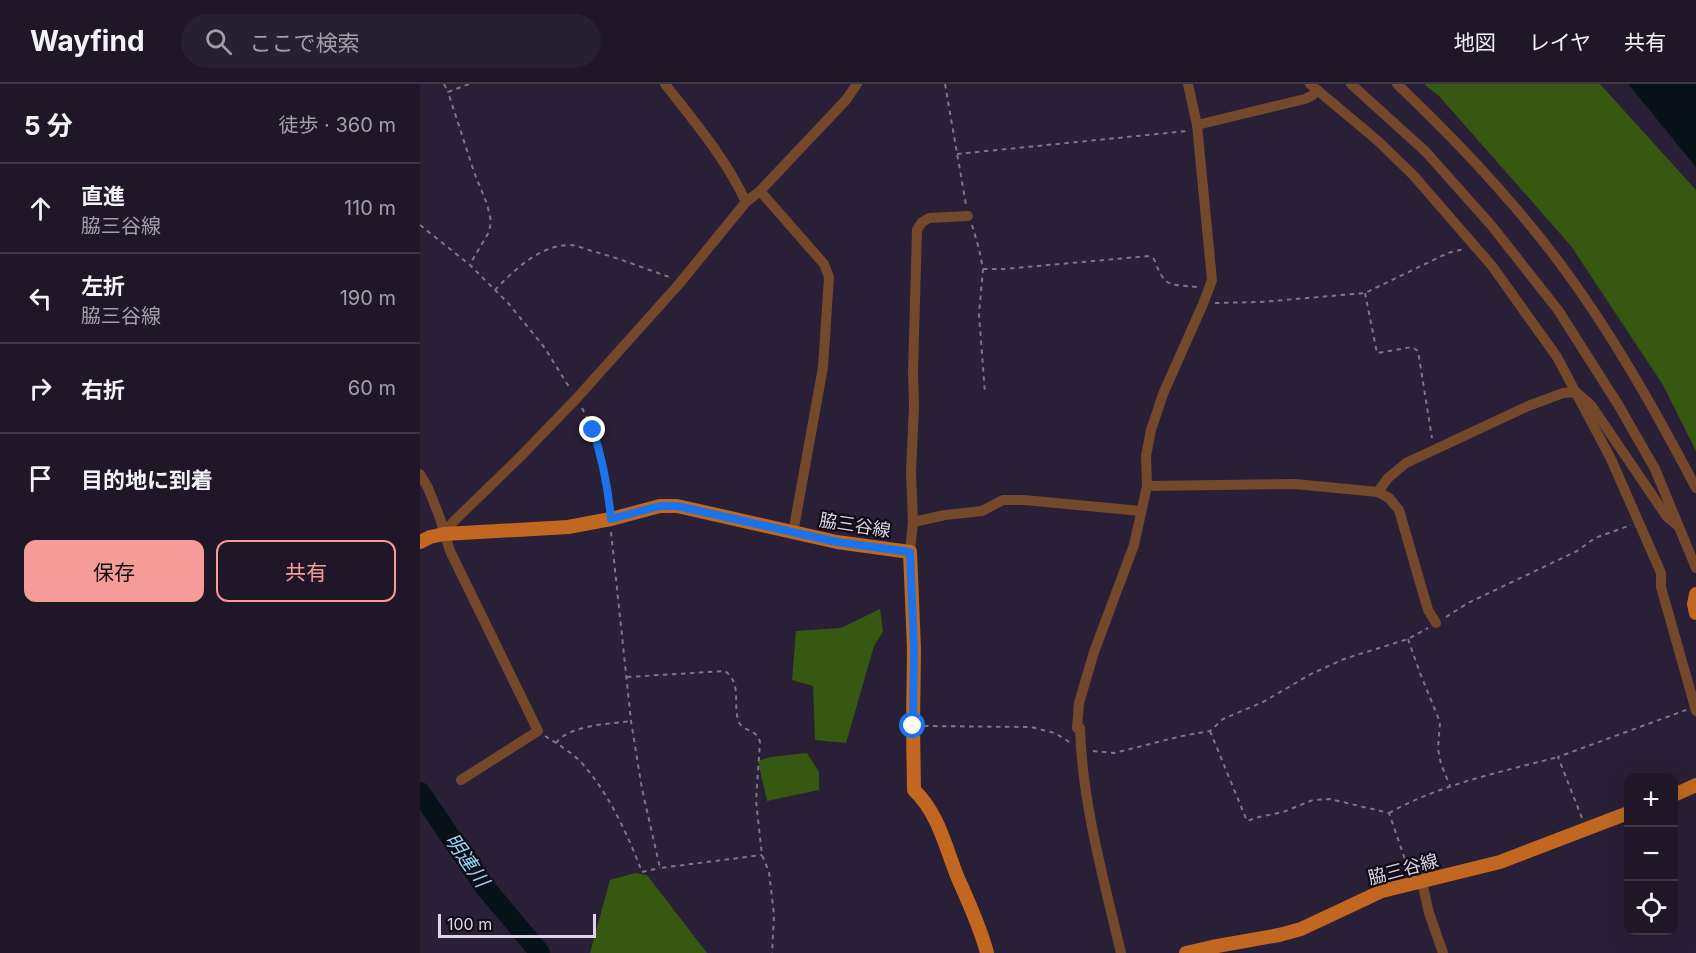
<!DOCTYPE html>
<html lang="ja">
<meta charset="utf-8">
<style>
:root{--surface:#1f1728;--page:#272030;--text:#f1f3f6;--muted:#a19fa8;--line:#3c3645;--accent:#f59b98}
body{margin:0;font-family:Inter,"Noto Sans JP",sans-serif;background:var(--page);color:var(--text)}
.controls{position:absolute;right:18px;bottom:18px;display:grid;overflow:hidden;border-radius:12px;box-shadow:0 6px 24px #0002}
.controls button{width:54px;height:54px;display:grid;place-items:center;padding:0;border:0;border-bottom:2px solid var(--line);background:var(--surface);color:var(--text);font:30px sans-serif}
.scale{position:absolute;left:18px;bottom:15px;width:158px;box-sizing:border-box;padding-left:6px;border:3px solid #dbd5e5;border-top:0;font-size:16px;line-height:21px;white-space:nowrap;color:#dbd5e5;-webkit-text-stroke:4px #100b16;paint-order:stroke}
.stop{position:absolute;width:18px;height:18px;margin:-14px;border:4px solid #1a73e8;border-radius:50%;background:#fff}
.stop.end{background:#1a73e8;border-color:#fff;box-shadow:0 2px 6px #0008}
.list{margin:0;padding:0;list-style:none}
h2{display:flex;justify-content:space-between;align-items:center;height:78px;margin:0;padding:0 24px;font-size:26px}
h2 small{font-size:20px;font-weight:400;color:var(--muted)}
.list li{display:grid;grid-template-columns:39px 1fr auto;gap:18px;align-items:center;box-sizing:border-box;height:90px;padding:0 24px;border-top:2px solid var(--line)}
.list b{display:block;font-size:22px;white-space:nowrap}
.list p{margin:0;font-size:20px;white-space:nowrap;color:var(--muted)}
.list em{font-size:20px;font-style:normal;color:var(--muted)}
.actions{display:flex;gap:12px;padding:18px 24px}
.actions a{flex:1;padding:14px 0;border:2px solid var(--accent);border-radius:12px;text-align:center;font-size:21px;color:var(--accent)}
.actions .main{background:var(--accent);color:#111}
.icon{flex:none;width:33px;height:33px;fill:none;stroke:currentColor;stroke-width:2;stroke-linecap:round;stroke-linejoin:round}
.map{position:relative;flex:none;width:1276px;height:869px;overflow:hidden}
header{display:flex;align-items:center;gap:36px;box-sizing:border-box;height:84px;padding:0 30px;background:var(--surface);border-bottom:2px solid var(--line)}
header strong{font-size:28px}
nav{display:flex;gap:33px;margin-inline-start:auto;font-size:21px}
.search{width:420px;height:54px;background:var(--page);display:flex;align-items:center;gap:15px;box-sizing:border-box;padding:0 21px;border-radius:33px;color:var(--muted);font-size:22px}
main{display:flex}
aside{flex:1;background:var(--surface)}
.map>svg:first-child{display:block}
.forest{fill:#375811}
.water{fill:#061217}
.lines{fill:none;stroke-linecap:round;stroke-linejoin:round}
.river{stroke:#061217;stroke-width:20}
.path{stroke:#7c7488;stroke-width:2;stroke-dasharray:4.5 4.5;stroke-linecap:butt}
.minor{stroke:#74482a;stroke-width:10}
.major{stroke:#c16720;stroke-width:14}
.route{stroke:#1a73e8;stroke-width:8}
.labels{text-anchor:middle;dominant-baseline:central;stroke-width:4.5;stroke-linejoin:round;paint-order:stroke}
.street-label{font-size:18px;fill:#dbd5e5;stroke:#100b16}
.water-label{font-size:20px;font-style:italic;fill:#93d7f5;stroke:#100b16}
</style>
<header>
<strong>Wayfind</strong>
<div class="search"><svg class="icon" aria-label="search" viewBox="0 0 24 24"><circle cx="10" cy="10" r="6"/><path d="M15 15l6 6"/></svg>ここで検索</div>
<nav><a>地図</a><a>レイヤ</a><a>共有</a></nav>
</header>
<main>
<aside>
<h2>5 分<small>徒歩 · 360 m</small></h2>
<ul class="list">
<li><svg class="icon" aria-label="ahead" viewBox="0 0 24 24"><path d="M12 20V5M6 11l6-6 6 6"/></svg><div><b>直進</b><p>脇三谷線</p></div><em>110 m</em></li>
<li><svg class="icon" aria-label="left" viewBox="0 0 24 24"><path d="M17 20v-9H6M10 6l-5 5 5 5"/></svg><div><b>左折</b><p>脇三谷線</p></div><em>190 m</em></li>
<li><svg class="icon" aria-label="right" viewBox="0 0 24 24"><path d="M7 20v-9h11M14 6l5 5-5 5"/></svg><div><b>右折</b></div><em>60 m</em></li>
<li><svg class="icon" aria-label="arrive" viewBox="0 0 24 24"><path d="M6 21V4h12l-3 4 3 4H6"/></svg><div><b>目的地に到着</b></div></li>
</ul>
<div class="actions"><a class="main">保存</a><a>共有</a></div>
</aside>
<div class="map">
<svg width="1276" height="869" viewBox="0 0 1276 869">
<rect width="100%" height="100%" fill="#291f36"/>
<g class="forest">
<path d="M1004,0H1180L1276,106V367L1243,301L1151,162L1019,12Z"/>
<path d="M460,525L463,548L454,562L426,659L395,656L393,602L372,596L376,547L421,544Z"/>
<path d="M387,669L399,688V706L347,717L338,677L350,673Z"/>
<path d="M215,789L227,791L287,869H170L190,796Z"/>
</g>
<path class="water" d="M1208,0H1276V83Z"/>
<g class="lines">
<path class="river" d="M0,708L64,802L120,869"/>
<g class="path">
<path d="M24,0L28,8"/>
<path d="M49,0L28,8L54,88L67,120L71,137L69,148L50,180"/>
<path d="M525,0L546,121"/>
<path d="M537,70L767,47"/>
<path d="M0,141L50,181L89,220L124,263L151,306"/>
<path d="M552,141L559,165L563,185L559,230L565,310"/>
<path d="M563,185H584L729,172L734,175C745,204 748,200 777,203"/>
<path d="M75,206C94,186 120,161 150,161C157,161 165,165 172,167C199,174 226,185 252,194"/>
<path d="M945,209L957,269L992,263L998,267L1012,354"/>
<path d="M795,219L841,218L945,209L1028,169L1044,165"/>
<path d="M162,324C178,355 188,388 190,424"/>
<path d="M191,448L211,637L222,705L240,784L342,771"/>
<path d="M1026,533L1048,519L1157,467L1175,454L1211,441"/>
<path d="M988,555L1000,589L1020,638L1018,665L1021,680L1030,702"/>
<path d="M207,593L305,587C322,600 313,618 318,636C322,649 336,643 340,658L336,717L342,771L349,788L354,831L352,869"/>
<path d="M504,642L611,643L635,649L651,659"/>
<path d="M790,647L827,737L839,733L863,728L893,716L910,715L969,729L989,787"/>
<path d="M125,652C136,659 149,667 159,676C188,707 207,749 222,788L240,784"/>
<path d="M136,659C149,641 190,640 211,637"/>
<path d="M673,667L694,669L762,652L790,647L803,635L843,618L891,590L924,575L988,555L1008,544"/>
<path d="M969,729C1021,700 1081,688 1138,673"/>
<path d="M1162,734L1138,673L1266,626"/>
</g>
<g class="minor">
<path d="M245,0C274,37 306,75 326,118"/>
<path d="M890,0L958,57L994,92L1072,182L1137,273L1191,375L1241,489V503L1276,627"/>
<path d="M931,0L1006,68L1071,141L1138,226L1199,322L1235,385L1276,484"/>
<path d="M977,0C1035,55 1091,114 1139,178C1192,249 1235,326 1276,404"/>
<path d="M777,41L885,15L893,11L897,6"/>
<path d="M340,107L404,180L409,193L403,283L373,449"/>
<path d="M0,390L8,404L20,434L30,467L118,647L41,696"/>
<path d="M727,402L875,400L958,408L969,414L979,426L1008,526L1016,539"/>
<path d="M958,408L968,394L986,379L1108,322L1143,309L1156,308L1171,321L1247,433L1258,442"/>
<path d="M493,438L525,431L562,427L583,416H604L721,427"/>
<path d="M24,450L33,438L100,373L157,314L259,200L326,118L340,107L426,16L437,0"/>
<path d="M490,468L493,438L491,388L494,322L493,288L497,146L502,138L509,134L548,132"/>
<path d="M1002,798L1009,829L1023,869"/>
<path d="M701,869C684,797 662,718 660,644H657L659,619L674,568L714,461L727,402L726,372L731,346L743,310L783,220L792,196L777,41L768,0"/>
</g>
<g class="major">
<path d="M0,458L10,453L24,450L148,443L191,435L240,422H257L417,458L490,468L494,565L493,642L494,706C518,729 525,761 537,792C548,817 560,842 567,869"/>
<path d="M1276,510L1274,520L1276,529"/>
<path d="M1254,711L1276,701"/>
<path d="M766,869L792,863L859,851L881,845L962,807L1080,778L1208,729"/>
</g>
</g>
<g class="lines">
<path class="route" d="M173,346C183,377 188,403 191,435L240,422H257L417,458L490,468L494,565L493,642"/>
</g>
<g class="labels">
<g class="street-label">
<text transform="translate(435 441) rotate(9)">脇三谷線</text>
<text transform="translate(983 785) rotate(-15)">脇三谷線</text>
</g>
<g class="water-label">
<text transform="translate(47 776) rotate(55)">明連川</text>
</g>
</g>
</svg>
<div class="controls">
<button>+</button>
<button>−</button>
<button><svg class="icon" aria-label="locate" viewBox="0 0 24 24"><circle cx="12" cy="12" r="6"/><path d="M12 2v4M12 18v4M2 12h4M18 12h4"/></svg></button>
</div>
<div class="scale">100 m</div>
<div class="stop" style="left:493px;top:642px"></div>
<div class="stop end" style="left:173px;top:346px"></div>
</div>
</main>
